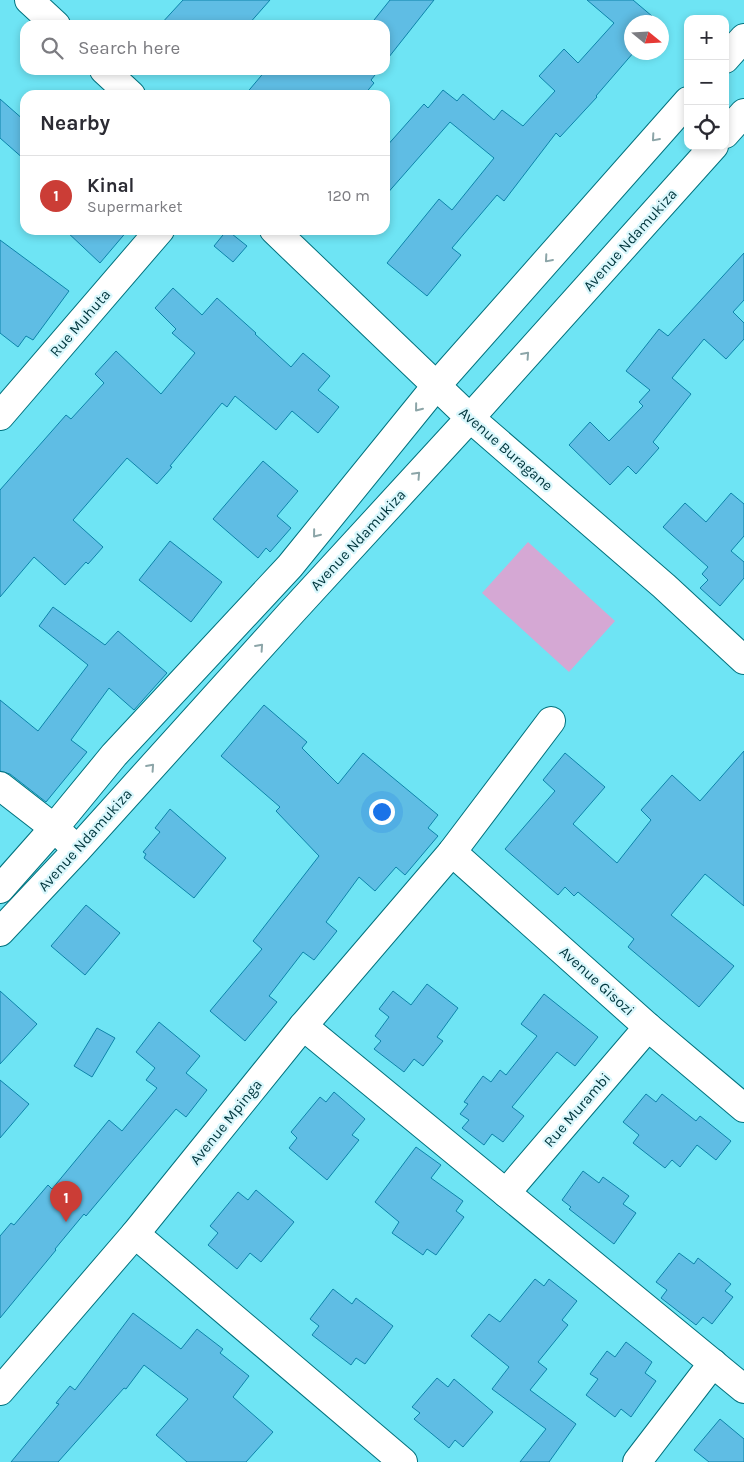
<!DOCTYPE html>
<meta charset="utf-8">
<style>
:root{--surface:#fff;--page:#f2f2f3;--text:#2b2b33;--muted:#7c7c81;--line:#e1e1e2;--accent:#cb3d36}
body{margin:0;font-family:Karla,sans-serif;background:var(--page);color:var(--text)}
.controls{position:absolute;right:15px;top:15px;display:grid;overflow:hidden;border-radius:10px;box-shadow:0 2px 8px #0003}
.controls button{width:45px;height:45px;display:grid;place-items:center;padding:0;border:0;border-bottom:1px solid var(--line);background:var(--surface);color:var(--text);font:25px sans-serif}
.compass{position:absolute;left:624px;top:15px;width:45px;height:45px;border-radius:50%;background:var(--surface);box-shadow:0 2px 8px #0003;rotate:108deg}
.you{position:absolute;left:381px;top:811px;width:18px;height:18px;margin:-12px;border:4px solid #fff;border-radius:50%;background:#1a73e8;box-shadow:0 0 0 8px #1a73e833}
.badge{display:grid;place-items:center;width:32px;height:32px;border-radius:50%;background:var(--accent);color:#fff;font-size:16px;font-weight:700}
.pin{position:absolute;translate:-50% -41px;filter:drop-shadow(0 1px 2px #0008)}
.pin::after{content:'';position:absolute;top:26px;width:18px;height:15px;background:inherit;clip-path:polygon(0 0,100% 0,50% 100%)}
.list{margin:0;padding:0;list-style:none}
h2{display:flex;justify-content:space-between;align-items:center;height:65px;margin:0;padding:0 20px;font-size:21px}
h2 small{font-size:16px;font-weight:400;color:var(--muted)}
.list li{display:grid;grid-template-columns:32px 1fr auto;gap:15px;align-items:center;box-sizing:border-box;height:80px;padding:0 20px;border-top:1px solid var(--line)}
.list b{display:block;font-size:19px;white-space:nowrap}
.list p{margin:0;font-size:16px;white-space:nowrap;color:var(--muted)}
.list em{font-size:16px;font-style:normal;color:var(--muted)}
.icon{flex:none;width:28px;height:28px;fill:none;stroke:currentColor;stroke-width:2;stroke-linecap:round;stroke-linejoin:round}
.map{position:relative;flex:none;width:744px;height:1462px;overflow:hidden}
.search{position:absolute;background:var(--surface);box-shadow:0 2px 8px #0003;left:20px;top:20px;width:370px;height:55px;display:flex;align-items:center;gap:12px;box-sizing:border-box;padding:0 18px;border-radius:15px;color:var(--muted);font-size:19px}
.panel{position:absolute;background:var(--surface);box-shadow:0 2px 8px #0003;left:20px;top:90px;width:370px;height:145px;border-radius:15px}
.map>svg:first-child{display:block}
.green{fill:#d5a8d4}
.building{fill:#5fbde4;stroke:#0d84aa}
.lines{fill:none;stroke-linecap:round;stroke-linejoin:round}
.minor-casing{stroke:#00727e;stroke-width:30}
.minor{stroke:#fff;stroke-width:28}
.oneway{stroke:#8ca5a8}
.labels{text-anchor:middle;dominant-baseline:central;stroke-width:4.5;stroke-linejoin:round;paint-order:stroke}
.street-label{font-size:15px;fill:#00363d;stroke:#d9f7fc}
</style>
<div class="map">
<svg width="744" height="1462" viewBox="0 0 744 1462">
<rect width="100%" height="100%" fill="#6ee4f4"/>
<path class="green" d="M528,542L615,621L569,672L482,593Z"/>
<g class="building">
<path d="M183,0H270L248,25H160Z"/>
<path d="M390,0H434L385,62V25H370Z"/>
<path d="M587,0H633L659,22H632V52H634L596,96L597,97L560,137L556,133L504,201L497,195L452,248L461,255L427,296L387,263L439,199L452,210L494,158L450,122L385,196V148L424,104L428,108L443,90L457,101L463,94L494,120L502,110L523,126L555,91L539,76L564,49L578,63L614,23Z"/>
<path d="M266,70H379L371,80L374,83L364,95H245Z"/>
<path d="M0,99L25,121V160L0,138Z"/>
<path d="M65,230H128L100,263Z"/>
<path d="M227,230L247,246L233,262L214,246Z"/>
<path d="M0,240L69,291L33,340L26,336L18,347L0,333Z"/>
<path d="M744,253V300L733,312L744,323V339L726,359L704,339L672,378L691,394L653,442L659,448L636,474L628,466L610,485L569,445L590,422L609,441L643,406L639,402L650,390L626,371L659,329L668,336Z"/>
<path d="M173,288L202,315L217,298L256,333L255,334L291,367L303,353L330,376L318,390L339,407L318,433L292,411L276,430L235,396L227,407L222,403L170,466L172,467L157,484L127,458L73,520L103,547L88,564L86,562L65,585L34,557L0,597V490L66,415L71,419L104,383L95,374L116,351L161,394L195,353L172,333L176,329L155,308Z"/>
<path d="M263,461L298,491L277,516L291,528L270,552L266,548L258,558L213,519Z"/>
<path d="M731,493L744,504V536L731,551L744,562V578L720,606L700,588L708,580L702,574L708,567L663,527L685,503L706,522Z"/>
<path d="M170,541L222,582L191,622L139,580Z"/>
<path d="M53,607L105,645L118,631L167,673L134,710L109,688L71,740L87,752L46,802L10,774L0,771V700L38,731L88,665L39,626Z"/>
<path d="M264,705L307,742L302,748L338,784L363,753L438,815L428,828L438,836L405,875L396,867L375,891L359,877L326,922L337,931L314,960L303,952L269,996L277,1002L245,1041L210,1011L262,949L253,941L319,856L276,811L280,807L221,756Z"/>
<path d="M744,751V906L705,874L671,915L734,966L699,1007L628,947L634,939L578,892L574,896L565,887L558,895L505,849L555,791L543,780L565,753L605,787L573,824L617,863L651,820L641,810L672,775L700,801Z"/>
<path d="M170,809L226,858L194,898L144,858L146,854L143,852L160,832L155,828Z"/>
<path d="M86,905L120,933L85,975L51,946Z"/>
<path d="M427,984L458,1008L437,1037L443,1041L423,1066L414,1059L404,1072L374,1049L381,1041L375,1036L389,1017L379,1009L393,991L411,1005Z"/>
<path d="M0,991L37,1024L0,1064Z"/>
<path d="M544,994L598,1037L575,1066L557,1052L512,1107L524,1116L503,1142L492,1134L484,1145L462,1128L469,1120L460,1114L468,1104L464,1102L483,1076L491,1082L500,1070L506,1075L537,1036L521,1024Z"/>
<path d="M159,1022L200,1056L186,1073L207,1090L186,1117L176,1109L86,1216L84,1214L55,1249L56,1250L0,1318V1236L11,1223L14,1225L48,1185L52,1189L109,1120L122,1131L157,1088L146,1080L155,1068L136,1052Z"/>
<path d="M97,1028L115,1038L92,1077L74,1066Z"/>
<path d="M0,1080L29,1104L0,1138Z"/>
<path d="M334,1092L365,1119L352,1135L359,1140L327,1180L289,1148L297,1138L291,1132L320,1097L326,1102Z"/>
<path d="M646,1094L656,1102L662,1094L696,1121L700,1116L731,1141L716,1160L697,1145L680,1167L672,1160L665,1168L633,1143L639,1135L623,1122Z"/>
<path d="M416,1147L441,1165L431,1178L463,1201L456,1211L464,1217L436,1255L427,1249L423,1255L392,1233L399,1222L375,1202Z"/>
<path d="M583,1171L599,1183L603,1177L629,1196L623,1204L636,1213L614,1244L569,1209L571,1207L562,1200Z"/>
<path d="M256,1190L294,1222L261,1262L250,1253L237,1269L208,1245L218,1233L210,1226L238,1192L248,1200Z"/>
<path d="M679,1253L694,1264L698,1258L731,1284L725,1291L733,1297L712,1324L703,1317L696,1325L661,1298L667,1290L656,1282Z"/>
<path d="M535,1279L544,1286L549,1279L577,1301L562,1320L568,1325L538,1362L547,1369L530,1390L576,1424L549,1462H520L546,1429L492,1389L509,1367L471,1336L489,1314L500,1322Z"/>
<path d="M333,1289L352,1304L356,1298L393,1326L365,1364L356,1358L351,1365L312,1335L319,1326L310,1319Z"/>
<path d="M133,1313L181,1349L197,1329L223,1349L220,1353L249,1376L233,1397L273,1432L246,1462H187L156,1435L188,1399L144,1365L126,1389L124,1388L58,1462H11L59,1404L56,1403L70,1386L75,1390Z"/>
<path d="M626,1342L652,1362L645,1373L656,1381L631,1417L621,1409L615,1417L586,1395L598,1379L590,1374L607,1351L615,1357Z"/>
<path d="M437,1378L448,1387L454,1379L493,1412L463,1447L455,1440L449,1448L414,1419L420,1413L412,1407Z"/>
<path d="M720,1419L744,1439V1462H709L694,1450Z"/>
</g>
<g class="lines">
<g class="minor-casing">
<g id="minor">
<path d="M29,0L56,25"/>
<path d="M725,59L744,38"/>
<path d="M104,70L131,95"/>
<path d="M725,134L744,113"/>
<path d="M274,230L470,418L664,586L744,660"/>
<path d="M0,416L160,230"/>
<path d="M0,786L54,828L67,840"/>
<path d="M452,852L648,1027L744,1108"/>
<path d="M0,889L54,828L114,755L290,566L436,386L688,101"/>
<path d="M0,932L77,850L290,614L470,418L714,146"/>
<path d="M303,1026L744,1389"/>
<path d="M506,1193L648,1027"/>
<path d="M135,1234L403,1462"/>
<path d="M0,1391L135,1234L303,1026L452,852L551,721"/>
<path d="M637,1462L713,1363"/>
</g>
</g>
<use href="#minor" class="minor"/>
</g>
<defs><path id="oneway-chevron" d="M-2-3.5L2.5 0L-2 3.5" fill="none" stroke-width="1.6" stroke-linecap="round" stroke-linejoin="round" transform="scale(1.25)"/></defs>
<g class="oneway">
<use href="#oneway-chevron" transform="translate(655 138) rotate(131)"/>
<use href="#oneway-chevron" transform="translate(548 259) rotate(131)"/>
<use href="#oneway-chevron" transform="translate(526 355) rotate(-48)"/>
<use href="#oneway-chevron" transform="translate(418 408) rotate(129)"/>
<use href="#oneway-chevron" transform="translate(417 475) rotate(-47)"/>
<use href="#oneway-chevron" transform="translate(316 534) rotate(129)"/>
<use href="#oneway-chevron" transform="translate(260 647) rotate(-48)"/>
<use href="#oneway-chevron" transform="translate(151 767) rotate(-48)"/>
</g>
<g class="labels">
<g class="street-label">
<text transform="translate(630 240) rotate(-48)">Avenue Ndamukiza</text>
<text transform="translate(80 323) rotate(-49)">Rue Muhuta</text>
<text transform="translate(506 449) rotate(41)">Avenue Buragane</text>
<text transform="translate(358 540) rotate(-47)">Avenue Ndamukiza</text>
<text transform="translate(85 840) rotate(-48)">Avenue Ndamukiza</text>
<text transform="translate(597 981) rotate(42)">Avenue Gisozi</text>
<text transform="translate(577 1110) rotate(-49)">Rue Murambi</text>
<text transform="translate(226 1122) rotate(-51)">Avenue Mpinga</text>
</g>
</g>
</svg>
<div class="controls">
<button>+</button>
<button>−</button>
<button><svg class="icon" aria-label="locate" viewBox="0 0 24 24"><circle cx="12" cy="12" r="6"/><path d="M12 2v4M12 18v4M2 12h4M18 12h4"/></svg></button>
</div>
<svg class="compass" viewBox="-18 -18 36 36"><path d="M0-13l5 13h-10z" fill="#e53935"/><path d="M0 13l5-13h-10z" fill="#7c7c81"/></svg>
<div class="you"></div>
<div class="pin badge" style="left:66px;top:1222px">1</div>
<div class="search"><svg class="icon" aria-label="search" viewBox="0 0 24 24"><circle cx="10" cy="10" r="6"/><path d="M15 15l6 6"/></svg>Search here</div>
<section class="panel">
<h2>Nearby<small></small></h2>
<ul class="list">
<li><span class="badge">1</span><div><b>Kinal</b><p>Supermarket</p></div><em>120 m</em></li>
</ul>
</section>
</div>
